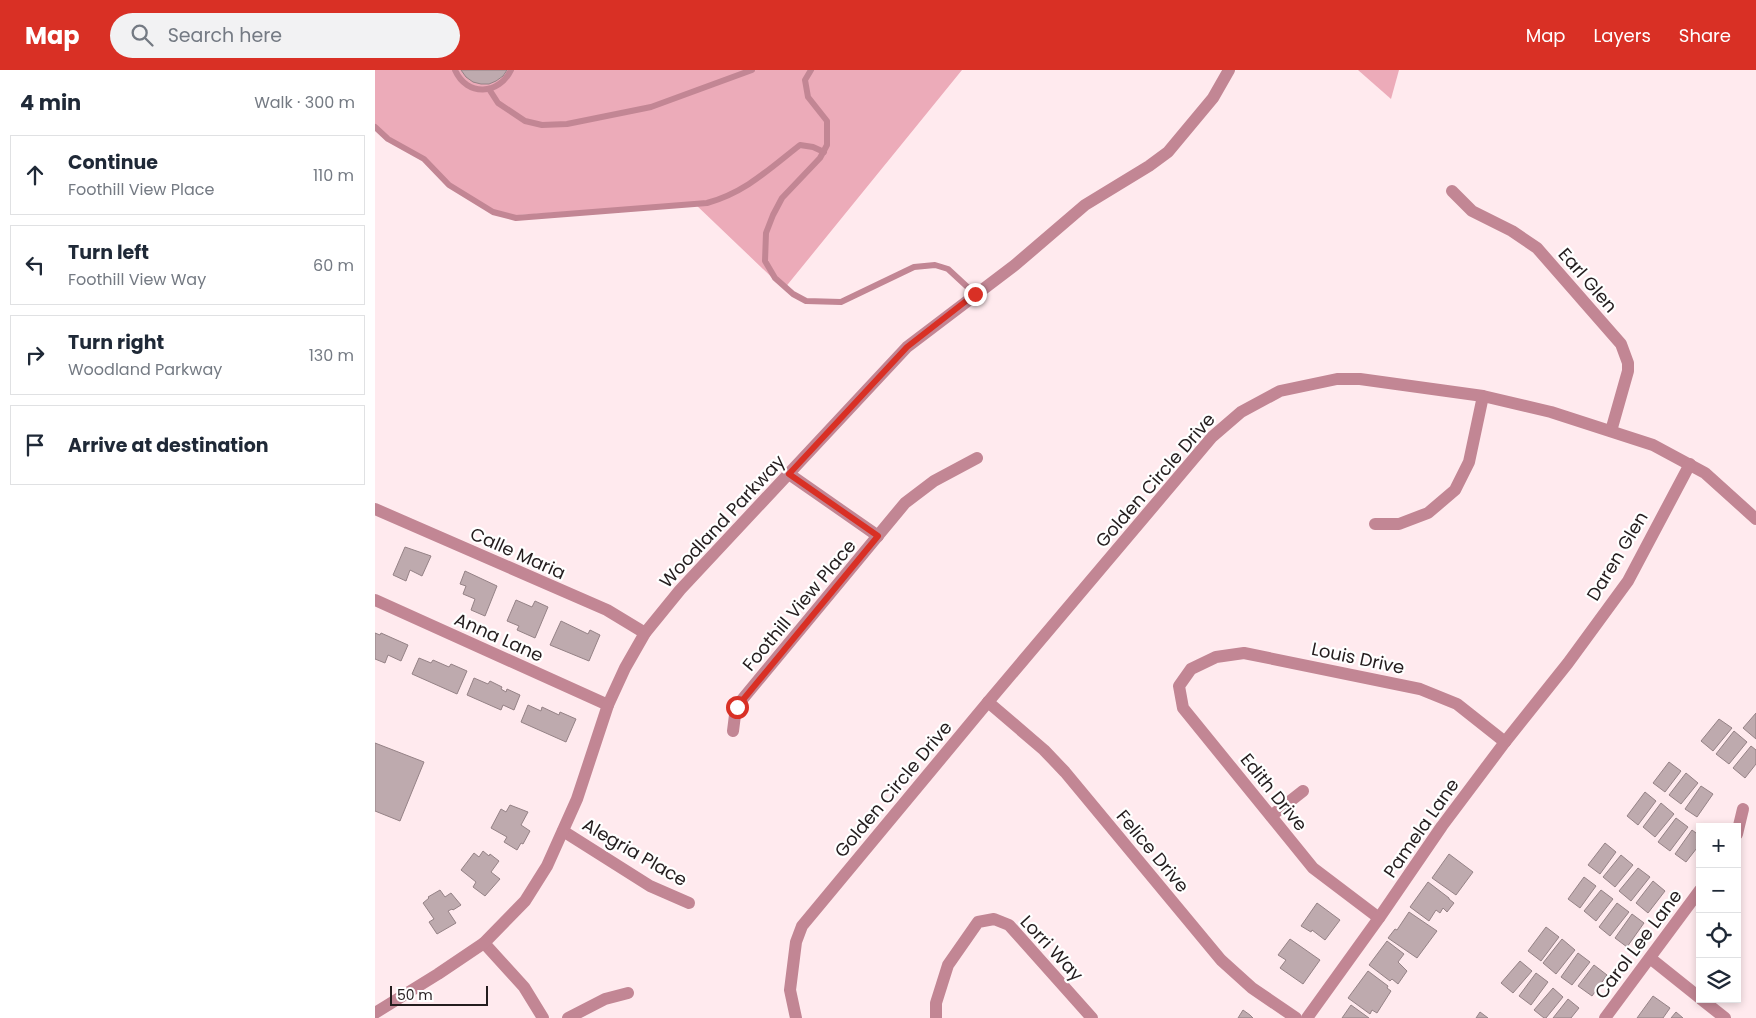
<!DOCTYPE html>
<meta charset="utf-8">
<style>
:root{--surface:#fff;--page:#f2f2f3;--text:#1f2937;--muted:#747a83;--line:#e0e1e3;--accent:#d93025}
body{margin:0;font-family:Poppins,sans-serif;background:var(--page);color:var(--text)}
.controls{position:absolute;right:15px;bottom:15px;display:grid;overflow:hidden;border-radius:0px;box-shadow:0 2px 8px #0003}
.controls button{width:45px;height:45px;display:grid;place-items:center;padding:0;border:0;border-bottom:1px solid var(--line);background:var(--surface);color:var(--text);font:25px sans-serif}
.scale{position:absolute;left:15px;bottom:12px;width:98px;box-sizing:border-box;padding-left:5px;border:2px solid #241d1e;border-top:0;font-size:14px;line-height:18px;white-space:nowrap;color:#241d1e;-webkit-text-stroke:4px #fff;paint-order:stroke}
.stop{position:absolute;width:15px;height:15px;margin:-11px;border:4px solid #d93025;border-radius:50%;background:#fff}
.stop.end{background:#d93025;border-color:#fff;box-shadow:0 1px 5px #0008}
.list{margin:0;padding:0;list-style:none}
h2{display:flex;justify-content:space-between;align-items:center;height:65px;margin:0;padding:0 20px;font-size:21px}
h2 small{font-size:16px;font-weight:400;color:var(--muted)}
.list li{display:grid;grid-template-columns:32px 1fr auto;gap:15px;align-items:center;box-sizing:border-box;height:80px;margin:0 10px 10px;padding:0 10px;border:1px solid var(--line);border-radius:0px}
.list b{display:block;font-size:19px;white-space:nowrap}
.list p{margin:0;font-size:16px;white-space:nowrap;color:var(--muted)}
.list em{font-size:16px;font-style:normal;color:var(--muted)}
.icon{flex:none;width:28px;height:28px;fill:none;stroke:currentColor;stroke-width:2;stroke-linecap:round;stroke-linejoin:round}
.map{position:relative;flex:none;width:1381px;height:948px;overflow:hidden}
header{display:flex;align-items:center;gap:30px;box-sizing:border-box;height:70px;padding:0 25px;background:var(--accent);color:#fff}
header strong{font-size:24px}
nav{display:flex;gap:28px;margin-inline-start:auto;font-size:18px}
.search{width:350px;height:45px;background:var(--page);display:flex;align-items:center;gap:12px;box-sizing:border-box;padding:0 18px;border-radius:28px;color:var(--muted);font-size:19px}
main{display:flex}
aside{flex:1;background:var(--surface)}
.map>svg:first-child{display:block}
.green{fill:#ecabb9}
.building{fill:#beaaae;stroke:#958286}
.lines{fill:none;stroke-linecap:round;stroke-linejoin:round}
.service{stroke:#c28694;stroke-width:6}
.minor{stroke:#c28694;stroke-width:12}
.tertiary{stroke:#c28694;stroke-width:12}
.route{stroke:#d93025;stroke-width:6}
.labels{text-anchor:middle;dominant-baseline:central;stroke-width:4.5;stroke-linejoin:round;paint-order:stroke}
.street-label{font-size:18px;fill:#241d1e;stroke:#fff}
</style>
<header>
<strong>Map</strong>
<div class="search"><svg class="icon" aria-label="search" viewBox="0 0 24 24"><circle cx="10" cy="10" r="6"/><path d="M15 15l6 6"/></svg>Search here</div>
<nav><a>Map</a><a>Layers</a><a>Share</a></nav>
</header>
<main>
<aside>
<h2>4 min<small>Walk · 300 m</small></h2>
<ul class="list">
<li><svg class="icon" aria-label="ahead" viewBox="0 0 24 24"><path d="M12 20V5M6 11l6-6 6 6"/></svg><div><b>Continue</b><p>Foothill View Place</p></div><em>110 m</em></li>
<li><svg class="icon" aria-label="left" viewBox="0 0 24 24"><path d="M17 20v-9H6M10 6l-5 5 5 5"/></svg><div><b>Turn left</b><p>Foothill View Way</p></div><em>60 m</em></li>
<li><svg class="icon" aria-label="right" viewBox="0 0 24 24"><path d="M7 20v-9h11M14 6l5 5-5 5"/></svg><div><b>Turn right</b><p>Woodland Parkway</p></div><em>130 m</em></li>
<li><svg class="icon" aria-label="arrive" viewBox="0 0 24 24"><path d="M6 21V4h12l-3 4 3 4H6"/></svg><div><b>Arrive at destination</b></div></li>
</ul>
</aside>
<div class="map">
<svg width="1381" height="948" viewBox="0 0 1381 948">
<rect width="100%" height="100%" fill="#ffeaee"/>
<g class="green">
<path d="M0,0H587L409,219L319,133L129,146L94,130L53,93L0,57Z"/>
<path d="M983,0H1024L1016,29Z"/>
</g>
<g class="building">
<path d="M86,0H132L128,6L121,11L114,14H106L98,12L91,7Z"/>
<path d="M30,477L56,486L47,506L35,500L31,511L18,505Z"/>
<path d="M90,501L122,516L110,546L96,540L100,529L88,524L91,516L85,514Z"/>
<path d="M141,530L157,537L160,531L173,537L160,568L142,560L144,556L132,551Z"/>
<path d="M186,551L213,564L215,560L225,565L214,591L175,575Z"/>
<path d="M0,563L5,565L6,563L33,575L26,591L13,585L10,593L0,589Z"/>
<path d="M44,588L56,593L58,590L74,597L76,594L92,601L82,624L37,604Z"/>
<path d="M99,608L113,614L115,611L127,617L126,619L131,622L132,619L145,625L139,640L128,635L126,640L92,625Z"/>
<path d="M153,635L166,641L167,637L184,645L185,642L201,649L191,672L146,652Z"/>
<path d="M1381,643V669L1368,658Z"/>
<path d="M1344,649L1357,658L1338,681L1326,671Z"/>
<path d="M1359,661L1372,672L1354,694L1341,684Z"/>
<path d="M0,673L49,692L25,751L0,741Z"/>
<path d="M1376,676L1381,680V694L1370,708L1358,698Z"/>
<path d="M1294,692L1306,701L1290,722L1278,713Z"/>
<path d="M1311,703L1323,713L1306,734L1294,725Z"/>
<path d="M1326,716L1338,724L1322,747L1310,739Z"/>
<path d="M1270,722L1281,731L1263,755L1252,746Z"/>
<path d="M1286,733L1299,744L1280,767L1268,757Z"/>
<path d="M135,735L153,742L146,755L155,761L148,774L146,773L142,780L129,772L132,767L116,758L126,739L131,742Z"/>
<path d="M1301,748L1313,757L1295,781L1283,772Z"/>
<path d="M1317,760L1325,766V774L1311,792L1300,784Z"/>
<path d="M1230,773L1241,782L1225,804L1213,795Z"/>
<path d="M108,781L114,786L115,784L124,791L116,802L125,809L110,826L98,817L101,812L86,800L99,783L104,787Z"/>
<path d="M1074,784L1098,802L1081,825L1057,808Z"/>
<path d="M1246,785L1258,795L1240,817L1228,807Z"/>
<path d="M1263,798L1275,807L1256,831L1244,821Z"/>
<path d="M1209,807L1221,816L1205,838L1193,829Z"/>
<path d="M1278,811L1290,821L1273,843L1261,833Z"/>
<path d="M1053,812L1074,828V829L1079,833L1072,842L1068,838L1065,843L1061,840L1054,851L1035,837Z"/>
<path d="M65,820L70,827L76,823L86,835L78,840L77,839L73,841L81,853L62,864L54,852L59,849L48,833L54,828L53,827Z"/>
<path d="M1226,820L1238,829L1221,851L1209,841Z"/>
<path d="M942,833L965,850L950,870L937,860L936,862L926,856Z"/>
<path d="M1242,833L1254,842L1235,866L1224,857Z"/>
<path d="M1034,842L1062,861L1042,888L1013,868L1020,859L1022,860Z"/>
<path d="M1257,844L1269,853L1252,877L1240,868Z"/>
<path d="M1171,857L1184,867L1166,891L1153,881Z"/>
<path d="M915,869L945,890L928,914L905,898L911,890L903,885Z"/>
<path d="M1187,869L1200,880L1181,904L1168,893Z"/>
<path d="M1012,871L1029,884L1023,892L1032,901L1023,914L1017,909L1015,911L994,895Z"/>
<path d="M1203,883L1215,892L1197,915L1186,907Z"/>
<path d="M1145,891L1157,901L1138,923L1126,913Z"/>
<path d="M1219,895L1232,905L1217,926L1203,916Z"/>
<path d="M993,901L1013,916L1012,918L1016,921L1002,943L997,940L995,944L973,928Z"/>
<path d="M1161,903L1173,912L1156,935L1144,926Z"/>
<path d="M1178,918L1188,927L1171,948H1169L1159,940Z"/>
<path d="M1278,926L1295,938L1288,948H1262Z"/>
<path d="M1193,929L1204,938L1196,948H1178Z"/>
<path d="M976,935L994,948H967Z"/>
<path d="M868,940L875,945L878,948H863Z"/>
<path d="M1105,942L1113,948H1101Z"/>
<path d="M1301,942L1308,948H1296Z"/>
</g>
<g class="lines">
<g class="service">
<path d="M80,0C92,27 124,25 136,0"/>
<path d="M436,0L430,10L433,27L452,51V75L445,88L407,128L398,145L391,163L390,191L400,208L418,224L431,231L466,232L539,197L560,195L573,199L600,224"/>
<path d="M114,19L123,33L150,51L167,55L192,54L276,37L377,0"/>
<path d="M0,57L13,69L49,89L74,115L118,142L141,148L332,133C371,122 394,99 425,75L438,77L449,82"/>
</g>
<g class="minor">
<path d="M1077,121L1097,141L1137,161L1162,178L1246,274L1253,293V301L1236,361"/>
<path d="M414,404L503,466"/>
<path d="M0,439L232,540L270,563"/>
<path d="M1000,454H1024L1053,443L1080,420L1094,392L1108,326"/>
<path d="M0,530L233,635"/>
<path d="M613,632L669,680L690,702L846,890L877,918L921,948"/>
<path d="M358,661L361,637L530,433L559,411L602,388"/>
<path d="M896,746L928,721"/>
<path d="M188,761L275,816L314,833"/>
<path d="M1362,764L1368,739"/>
<path d="M1004,848L938,798L808,638L804,616L816,599L841,587L869,583L1045,619L1082,634L1130,672"/>
<path d="M109,873L149,917L168,948"/>
<path d="M1275,888L1325,928"/>
<path d="M1326,929L1350,948"/>
<path d="M193,948L230,929L253,923"/>
<path d="M421,948L415,920L421,872L427,856L613,632L837,367L866,342L905,321L962,309H985L1108,326L1176,342L1278,375L1330,403L1381,449"/>
<path d="M561,948V933L573,895L603,852L619,849L634,855L717,948"/>
<path d="M932,948L1004,848L1067,756L1130,672L1193,593L1253,511L1315,394"/>
<path d="M1230,948L1325,820"/>
</g>
<path class="tertiary" d="M0,943L63,904L109,873L150,831L172,796L202,729L233,635L250,598L270,563L305,520L532,277L640,195L710,135L774,96L793,82L838,28L854,0"/>
</g>
<g class="lines">
<path class="route" d="M362,637L503,466L414,404L532,277L600,224"/>
</g>
<g class="labels">
<g class="street-label">
<text transform="translate(1213 210) rotate(49)">Earl Glen</text>
<text transform="translate(780 410) rotate(-49)">Golden Circle Drive</text>
<text transform="translate(347 451) rotate(-47)">Woodland Parkway</text>
<text transform="translate(143 483) rotate(24)">Calle Maria</text>
<text transform="translate(1242 486) rotate(-59)">Daren Glen</text>
<text transform="translate(424 535) rotate(-50)">Foothill View Place</text>
<text transform="translate(124 567) rotate(24)">Anna Lane</text>
<text transform="translate(983 588) rotate(12)">Louis Drive</text>
<text transform="translate(518 719) rotate(-50)">Golden Circle Drive</text>
<text transform="translate(899 722) rotate(51)">Edith Drive</text>
<text transform="translate(1046 758) rotate(-55)">Pamela Lane</text>
<text transform="translate(778 781) rotate(50)">Felice Drive</text>
<text transform="translate(260 782) rotate(30)">Alegria Place</text>
<text transform="translate(1263 874) rotate(-53)">Carol Lee Lane</text>
<text transform="translate(677 878) rotate(47)">Lorri Way</text>
</g>
</g>
</svg>
<div class="controls">
<button>+</button>
<button>−</button>
<button><svg class="icon" aria-label="locate" viewBox="0 0 24 24"><circle cx="12" cy="12" r="6"/><path d="M12 2v4M12 18v4M2 12h4M18 12h4"/></svg></button>
<button><svg class="icon" aria-label="layers" viewBox="0 0 24 24"><path d="M12 4l9 5-9 5-9-5zM3 14l9 5 9-5"/></svg></button>
</div>
<div class="scale">50 m</div>
<div class="stop" style="left:362px;top:637px"></div>
<div class="stop end" style="left:600px;top:224px"></div>
</div>
</main>
